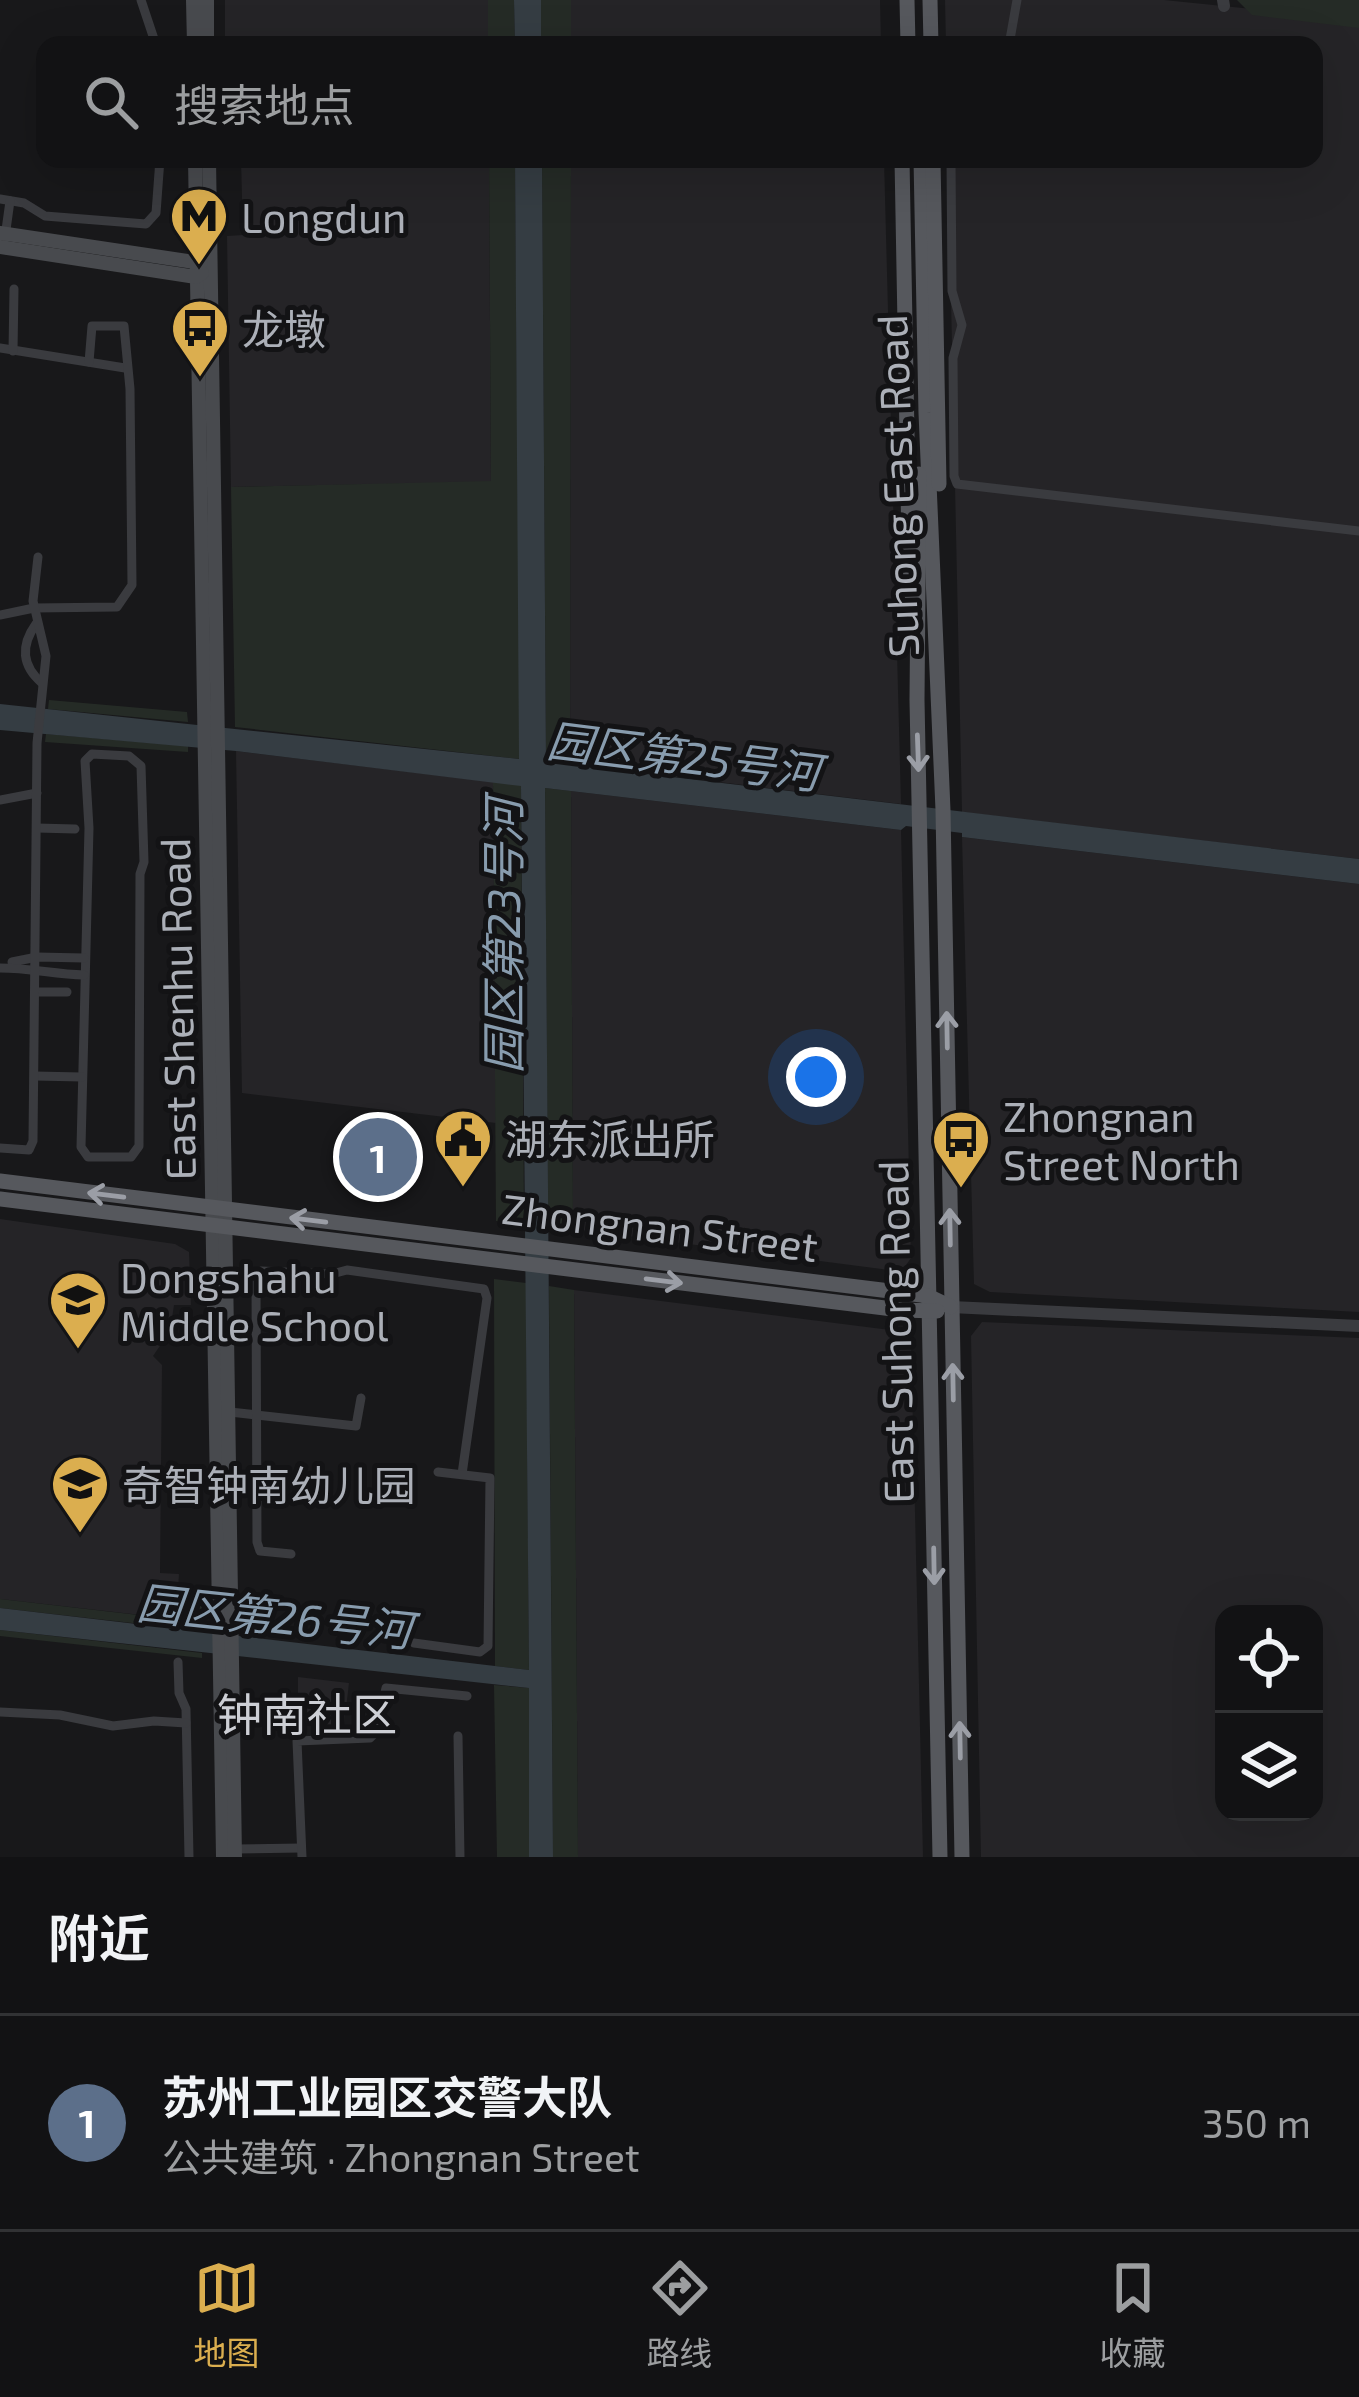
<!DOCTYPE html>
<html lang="zh">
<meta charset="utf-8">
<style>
:root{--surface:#121214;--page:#1f2022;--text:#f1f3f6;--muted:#9c9ea0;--line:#313234;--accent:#dbae4f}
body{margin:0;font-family:"Exo 2","Noto Sans SC",sans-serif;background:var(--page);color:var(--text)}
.controls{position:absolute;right:36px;bottom:36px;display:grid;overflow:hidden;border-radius:24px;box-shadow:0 12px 48px #0002}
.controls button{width:108px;height:108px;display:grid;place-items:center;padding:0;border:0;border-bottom:3px solid var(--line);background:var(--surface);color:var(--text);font:60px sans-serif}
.you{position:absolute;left:816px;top:1077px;width:42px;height:42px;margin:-30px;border:9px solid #fff;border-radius:50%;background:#1a73e8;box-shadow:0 0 0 18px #1a73e833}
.badge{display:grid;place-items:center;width:78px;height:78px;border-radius:50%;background:var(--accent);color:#fff;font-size:39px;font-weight:700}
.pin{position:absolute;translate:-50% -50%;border:6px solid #fff;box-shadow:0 3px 12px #0006}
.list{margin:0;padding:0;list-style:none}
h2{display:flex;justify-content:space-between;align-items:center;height:156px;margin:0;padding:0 48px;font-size:51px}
h2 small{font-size:39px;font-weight:400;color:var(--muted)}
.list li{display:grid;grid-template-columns:78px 1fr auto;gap:36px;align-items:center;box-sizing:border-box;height:216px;padding:0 48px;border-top:3px solid var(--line)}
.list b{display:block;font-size:45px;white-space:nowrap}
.list p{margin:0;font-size:39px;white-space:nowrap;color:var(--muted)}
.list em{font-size:39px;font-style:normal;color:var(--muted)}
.icon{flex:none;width:66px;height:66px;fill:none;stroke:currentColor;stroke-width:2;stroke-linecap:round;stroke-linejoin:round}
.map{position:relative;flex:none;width:1359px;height:1857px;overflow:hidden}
.search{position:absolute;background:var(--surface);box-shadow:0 12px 48px #0002;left:36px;right:36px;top:36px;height:132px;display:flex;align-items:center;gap:30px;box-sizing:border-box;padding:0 42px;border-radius:24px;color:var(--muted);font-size:45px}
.sheet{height:372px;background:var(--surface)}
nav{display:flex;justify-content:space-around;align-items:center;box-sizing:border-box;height:168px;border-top:3px solid var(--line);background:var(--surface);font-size:33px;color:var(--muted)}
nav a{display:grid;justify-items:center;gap:6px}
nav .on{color:var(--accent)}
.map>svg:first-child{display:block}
.built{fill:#252427;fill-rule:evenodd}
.green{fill:#252b26}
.water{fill:#353d43}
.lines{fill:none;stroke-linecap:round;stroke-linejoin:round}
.minor{stroke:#3a3b3f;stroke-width:9}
.tertiary{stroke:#3a3b3f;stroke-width:12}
.secondary{stroke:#484a4e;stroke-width:14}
.primary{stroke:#56585d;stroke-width:15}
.oneway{stroke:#9b9ea6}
.labels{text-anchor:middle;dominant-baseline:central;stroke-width:10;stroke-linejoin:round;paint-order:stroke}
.poi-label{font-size:42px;fill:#acb0b8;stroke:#131315;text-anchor:start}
.street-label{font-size:42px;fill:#acb0b8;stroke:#131315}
.water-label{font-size:45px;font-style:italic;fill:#889cae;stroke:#131315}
.neighbourhood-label{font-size:45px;fill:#cdcfd5;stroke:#131315}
</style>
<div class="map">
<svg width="1359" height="1857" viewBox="0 0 1359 1857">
<rect width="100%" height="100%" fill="#18181a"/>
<g class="built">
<rect x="225" y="0" width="263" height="45"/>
<path d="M571,0H880L881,45H571Z"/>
<path d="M945,0H1164L1359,20V859L962,812L948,159H1314V45H946Z"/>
<path d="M241,159H489L491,482L231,487L227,236L243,235Z"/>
<path d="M571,159H884L901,804L570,764Z"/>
<path d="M236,751L493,782L496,1123L242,1093Z"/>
<path d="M571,791L901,830L911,1258L906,1265L897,1271L573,1229Z"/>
<path d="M962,837L1359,884V1312L990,1292L974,1284Z"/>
<path d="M0,1219L175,1244L189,1252L191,1305H174L170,1331L153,1356L162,1365L160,1573L179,1574L176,1619L0,1599Z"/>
<path d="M574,1290L898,1331L911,1341L923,1857H578Z"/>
<path d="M982,1322L1359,1338V1857H981L971,1336ZM1224,1614H1314V1812H1224Z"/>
<path d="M298,1677L349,1683L344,1725L298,1724Z"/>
</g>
<g class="green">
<path d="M488,0H514L515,45H488Z"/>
<rect x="541" y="0" width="30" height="45"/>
<path d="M1237,0H1359V28L1252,15Z"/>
<path d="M489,159H515L520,759L235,727L231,487L491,481Z"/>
<path d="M542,159H571L570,764L546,762Z"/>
<path d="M49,700L187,712L188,722L48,709Z"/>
<path d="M46,734L188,746V752L45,742Z"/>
<path d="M493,782L521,785L524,1224L496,1221Z"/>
<path d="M545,788L571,791L573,1229L548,1227Z"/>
<path d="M494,1279L526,1283L529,1670L495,1666Z"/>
<path d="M549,1286L574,1290L578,1857H553Z"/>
<path d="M0,1599L199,1622L200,1604L203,1605V1631L0,1608Z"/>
<path d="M0,1630L202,1653V1658L0,1636Z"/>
<path d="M494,1685L529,1688V1857H497Z"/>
</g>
<g class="water">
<path d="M514,0H541V45H515Z"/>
<path d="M515,159H542L546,762L1359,859V884L962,837V833L906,826L901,830L545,788L553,1857H529V1688L0,1630V1608L529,1670L521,786L236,751L0,730V704L519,759Z"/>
</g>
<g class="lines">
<g class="minor">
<path d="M141,0L156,45"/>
<path d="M1009,45L1017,0"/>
<path d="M951,159L952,291L962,325L953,358L954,476L957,484L1359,531"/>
<path d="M0,199L24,203L45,216L146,224L156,213L160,159"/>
<path d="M5,237L10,201"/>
<path d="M0,348L125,368"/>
<path d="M13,351L14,289"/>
<path d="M0,615L34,608L117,607L132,585L130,389L124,326H92L89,362"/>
<path d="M36,624C20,646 22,666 42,683"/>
<path d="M92,754L129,756L141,766L144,862L140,874L139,1146L131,1157H88L81,1147L89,828L85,761Z"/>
<path d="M0,800L37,793"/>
<path d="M37,828L75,829"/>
<path d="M12,962L37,957L84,958"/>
<path d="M0,968C29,968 54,974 84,975"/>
<path d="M36,992H67"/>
<path d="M35,1076L82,1077"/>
<path d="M0,1148L29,1150L33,1141L37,743L46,656L33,601L38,557"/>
<path d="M230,1412L356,1426L361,1398"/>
<path d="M291,1554L260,1551L257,1542L256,1282L261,1271L332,1274L347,1270L484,1289L487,1298L462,1474"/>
<path d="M414,1643L480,1652L488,1646L490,1478L438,1472"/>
<path d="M178,1662L179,1693L186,1709L189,1857"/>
<path d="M0,1712L60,1715L113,1726L154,1721L186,1723"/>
<path d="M458,1736L460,1857"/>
<path d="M235,1849L301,1848"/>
<path d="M302,1857L297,1741L370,1738L376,1732L386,1688L467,1696"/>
</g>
<g class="tertiary">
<path d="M1223,0L1224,6"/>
<path d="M951,1307L1359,1326"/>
</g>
<g class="secondary">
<path d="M193,0L194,45"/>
<path d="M207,0V45"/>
<path d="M195,159L223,1857"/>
<path d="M209,159L235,1857"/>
<path d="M0,233L201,263"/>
<path d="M0,247L196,277L202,273"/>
</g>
<g class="primary">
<path d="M907,0L908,45"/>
<path d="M930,0L931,45"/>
<path d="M902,159L910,601"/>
<path d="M921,159L926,413L943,810L962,1857"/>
<path d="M933,159L939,484"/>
<path d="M919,474L917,700L940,1857"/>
<path d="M0,1181L906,1293L928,1296L951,1307"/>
<path d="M0,1199L901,1310L937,1311"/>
</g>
</g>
<defs><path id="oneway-shaft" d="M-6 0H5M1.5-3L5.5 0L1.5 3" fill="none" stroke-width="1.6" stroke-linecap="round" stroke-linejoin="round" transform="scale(3)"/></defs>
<g class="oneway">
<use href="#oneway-shaft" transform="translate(918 753) rotate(88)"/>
<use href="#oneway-shaft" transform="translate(947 1030) rotate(-91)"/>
<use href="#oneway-shaft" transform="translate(106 1195) rotate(-173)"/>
<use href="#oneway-shaft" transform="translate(308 1220) rotate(-173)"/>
<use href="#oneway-shaft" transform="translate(950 1227) rotate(-91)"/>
<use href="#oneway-shaft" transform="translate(664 1281) rotate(7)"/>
<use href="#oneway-shaft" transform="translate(953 1382) rotate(-91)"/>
<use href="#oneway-shaft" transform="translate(934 1566) rotate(89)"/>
<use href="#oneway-shaft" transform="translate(960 1740) rotate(-91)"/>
</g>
<defs>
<g id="metro-pin" transform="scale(3)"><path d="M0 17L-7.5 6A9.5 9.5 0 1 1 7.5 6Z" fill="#dbae4f" stroke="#131315"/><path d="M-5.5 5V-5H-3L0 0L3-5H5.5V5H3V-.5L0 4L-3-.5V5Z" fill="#111"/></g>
<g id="bus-pin" transform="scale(3)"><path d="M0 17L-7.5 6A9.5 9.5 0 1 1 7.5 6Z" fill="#dbae4f" stroke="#131315"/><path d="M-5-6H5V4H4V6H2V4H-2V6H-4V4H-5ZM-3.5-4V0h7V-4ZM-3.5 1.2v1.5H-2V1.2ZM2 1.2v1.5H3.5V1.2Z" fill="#111"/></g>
<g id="civic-pin" transform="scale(3)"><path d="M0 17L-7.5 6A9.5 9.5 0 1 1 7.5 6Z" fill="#dbae4f" stroke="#131315"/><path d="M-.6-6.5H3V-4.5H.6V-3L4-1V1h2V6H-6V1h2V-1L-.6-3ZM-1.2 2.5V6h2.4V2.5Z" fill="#111"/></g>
<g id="school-pin" transform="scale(3)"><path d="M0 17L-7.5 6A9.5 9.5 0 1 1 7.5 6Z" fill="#dbae4f" stroke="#131315"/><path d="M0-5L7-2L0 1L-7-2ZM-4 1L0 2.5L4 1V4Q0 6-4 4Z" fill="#111"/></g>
</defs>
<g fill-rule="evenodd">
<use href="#metro-pin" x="199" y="216"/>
<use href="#bus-pin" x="200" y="328"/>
<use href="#civic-pin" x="463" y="1138"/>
<use href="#bus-pin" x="961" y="1139"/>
<use href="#school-pin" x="78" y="1300"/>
<use href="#school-pin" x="80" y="1484"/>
</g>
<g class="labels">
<g class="poi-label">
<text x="241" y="216">Longdun</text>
<text x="242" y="328">龙墩</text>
<text x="1003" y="1115">Zhongnan<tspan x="1003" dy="48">Street North</tspan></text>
<text x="505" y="1138">湖东派出所</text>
<text x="120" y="1276">Dongshahu<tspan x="120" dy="48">Middle School</tspan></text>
<text x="122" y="1484">奇智钟南幼儿园</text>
</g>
<g class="street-label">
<text transform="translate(896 486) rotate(-92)">Suhong East Road</text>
<text transform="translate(176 1009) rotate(-91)">East Shenhu Road</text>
<text transform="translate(660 1226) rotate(7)">Zhongnan Street</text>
<text transform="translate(894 1332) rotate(-91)">East Suhong Road</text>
</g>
<g class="water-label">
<text transform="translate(684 755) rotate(7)">园区第25号河</text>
<text transform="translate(502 936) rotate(-90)">园区第23号河</text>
<text transform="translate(275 1615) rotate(6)">园区第26号河</text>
</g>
<g class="neighbourhood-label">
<text x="307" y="1713">钟南社区</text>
</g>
</g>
</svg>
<div class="controls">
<button><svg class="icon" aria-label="locate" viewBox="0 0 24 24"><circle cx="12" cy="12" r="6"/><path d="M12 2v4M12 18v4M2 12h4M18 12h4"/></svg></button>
<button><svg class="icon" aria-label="layers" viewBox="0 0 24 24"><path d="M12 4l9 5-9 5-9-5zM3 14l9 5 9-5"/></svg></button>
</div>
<div class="you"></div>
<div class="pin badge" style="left:378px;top:1157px;background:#5c6f8a">1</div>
<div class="search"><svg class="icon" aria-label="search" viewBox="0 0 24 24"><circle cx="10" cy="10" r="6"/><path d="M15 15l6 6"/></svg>搜索地点</div>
</div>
<section class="sheet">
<h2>附近<small></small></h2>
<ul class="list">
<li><span class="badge" style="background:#5c6f8a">1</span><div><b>苏州工业园区交警大队</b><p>公共建筑 · Zhongnan Street</p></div><em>350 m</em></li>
</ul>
</section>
<nav>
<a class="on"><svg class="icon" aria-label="map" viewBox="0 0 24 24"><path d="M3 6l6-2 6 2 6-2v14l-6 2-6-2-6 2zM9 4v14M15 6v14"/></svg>地图</a>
<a><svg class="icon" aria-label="directions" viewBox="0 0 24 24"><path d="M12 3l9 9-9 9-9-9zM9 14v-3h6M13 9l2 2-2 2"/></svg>路线</a>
<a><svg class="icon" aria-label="saved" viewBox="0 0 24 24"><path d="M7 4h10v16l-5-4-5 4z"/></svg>收藏</a>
</nav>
